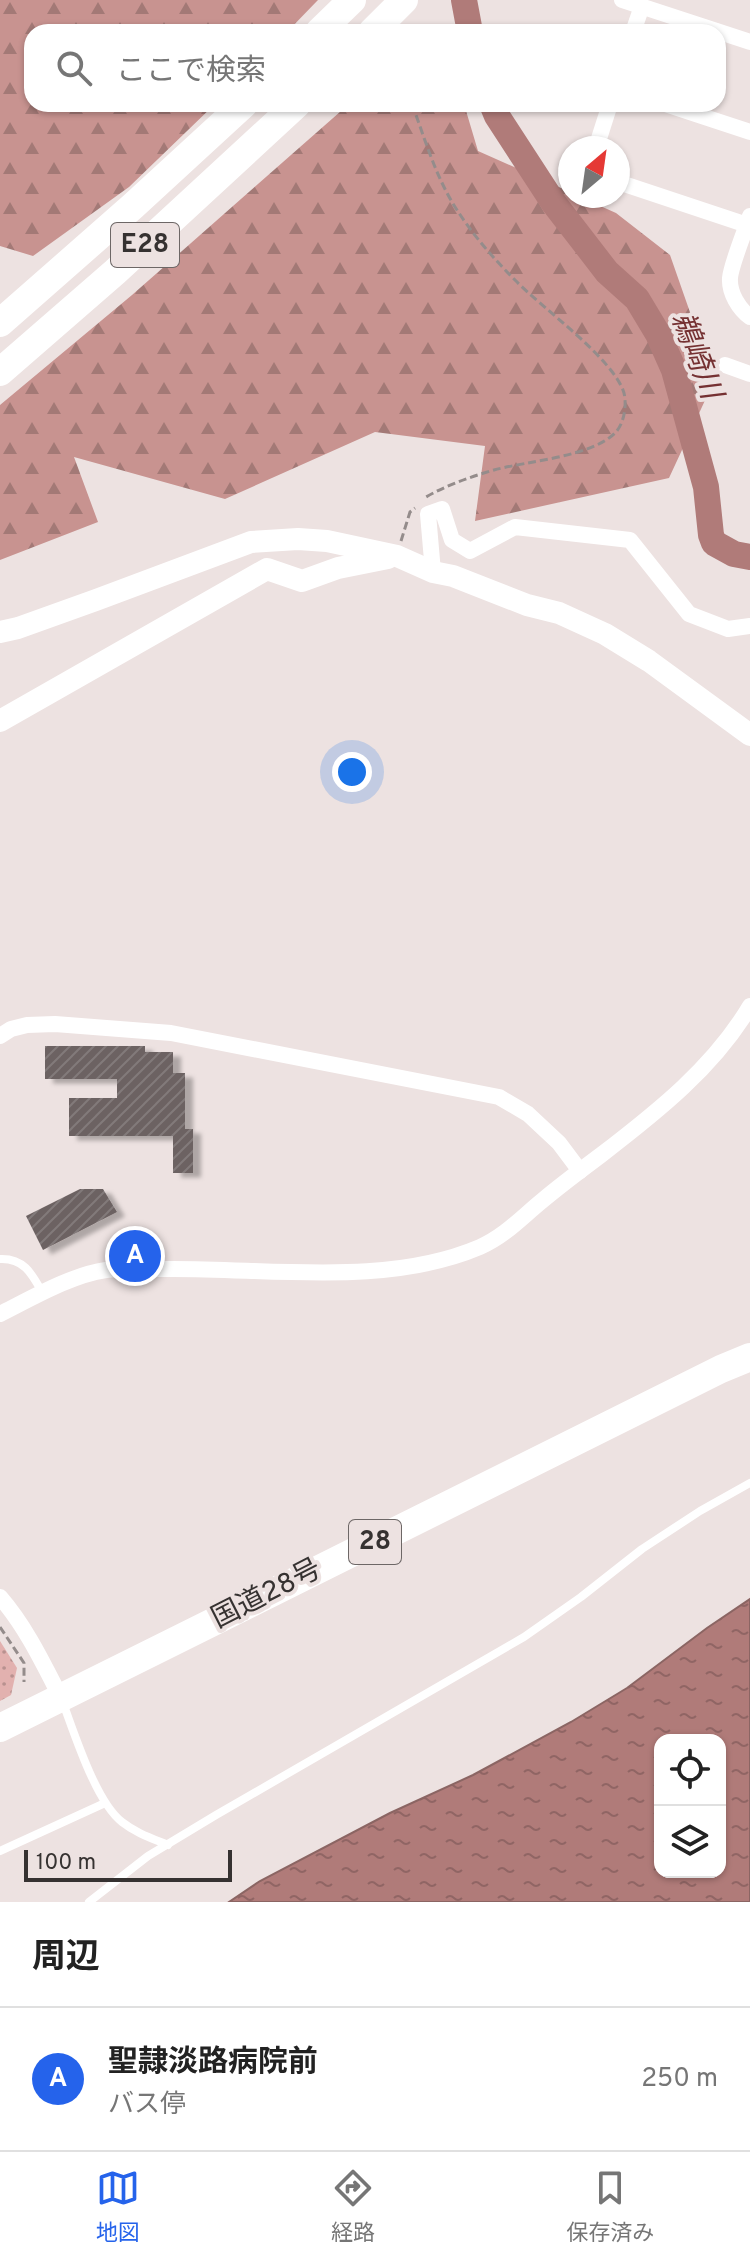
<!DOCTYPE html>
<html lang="ja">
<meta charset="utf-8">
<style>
:root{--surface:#fff;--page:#f2f2f2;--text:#222;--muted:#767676;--line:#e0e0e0;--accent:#2563eb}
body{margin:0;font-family:Overpass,"Noto Sans JP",sans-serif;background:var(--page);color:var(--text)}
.controls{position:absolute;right:24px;bottom:24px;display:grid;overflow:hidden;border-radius:16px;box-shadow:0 2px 6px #0004}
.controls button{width:72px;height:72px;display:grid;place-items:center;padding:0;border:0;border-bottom:2px solid var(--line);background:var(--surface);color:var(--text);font:40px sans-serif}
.compass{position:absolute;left:558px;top:136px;width:72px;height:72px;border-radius:50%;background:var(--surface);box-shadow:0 2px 6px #0004;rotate:29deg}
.scale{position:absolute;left:24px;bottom:20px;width:208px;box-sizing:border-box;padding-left:8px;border:4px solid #363231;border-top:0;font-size:22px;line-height:28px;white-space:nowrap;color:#363231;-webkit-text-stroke:6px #ede2e1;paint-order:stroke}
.you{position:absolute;left:352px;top:772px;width:28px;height:28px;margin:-20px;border:6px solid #fff;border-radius:50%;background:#1a73e8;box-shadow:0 0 0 12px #1a73e833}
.badge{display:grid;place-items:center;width:52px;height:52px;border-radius:50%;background:var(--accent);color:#fff;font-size:26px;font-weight:700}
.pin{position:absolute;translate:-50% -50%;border:4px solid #fff;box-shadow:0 2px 8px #0006}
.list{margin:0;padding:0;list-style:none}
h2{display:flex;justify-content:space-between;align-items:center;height:104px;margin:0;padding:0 32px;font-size:34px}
h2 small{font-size:26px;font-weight:400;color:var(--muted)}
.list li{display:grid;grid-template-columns:52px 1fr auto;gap:24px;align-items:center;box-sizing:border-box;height:144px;padding:0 32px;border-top:2px solid var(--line)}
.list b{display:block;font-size:30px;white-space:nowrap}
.list p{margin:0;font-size:26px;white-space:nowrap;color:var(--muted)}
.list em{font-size:26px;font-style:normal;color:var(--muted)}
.icon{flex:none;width:44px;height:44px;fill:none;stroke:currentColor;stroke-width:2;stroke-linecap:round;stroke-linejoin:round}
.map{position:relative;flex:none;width:750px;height:1902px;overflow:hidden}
.search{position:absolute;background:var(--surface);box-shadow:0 2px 6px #0004;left:24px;right:24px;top:24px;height:88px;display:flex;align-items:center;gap:20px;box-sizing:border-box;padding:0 28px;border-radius:24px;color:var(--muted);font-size:30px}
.sheet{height:248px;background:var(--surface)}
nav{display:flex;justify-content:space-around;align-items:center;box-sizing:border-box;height:112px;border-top:2px solid var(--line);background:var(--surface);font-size:22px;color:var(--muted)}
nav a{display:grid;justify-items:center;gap:4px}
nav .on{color:var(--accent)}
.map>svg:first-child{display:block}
.forest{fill:url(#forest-firs)}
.park{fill:url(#park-dots)}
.water{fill:url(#water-ripples);stroke:#8b6563;stroke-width:2;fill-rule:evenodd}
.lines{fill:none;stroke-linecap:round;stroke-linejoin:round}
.river{stroke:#b07b79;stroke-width:26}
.building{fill:url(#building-hatch);filter:url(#shadow)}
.path{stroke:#948c8b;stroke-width:3;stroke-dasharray:8 4;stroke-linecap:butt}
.lane{stroke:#fff;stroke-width:8}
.street{stroke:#fff;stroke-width:16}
.secondary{stroke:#fff;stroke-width:22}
.highway{stroke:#fff;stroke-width:28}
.labels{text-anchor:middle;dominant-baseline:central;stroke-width:8;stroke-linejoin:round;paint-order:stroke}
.shield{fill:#ede2e1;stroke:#6d6766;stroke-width:2}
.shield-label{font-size:26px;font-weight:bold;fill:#363231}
.street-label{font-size:28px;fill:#363231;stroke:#ede2e1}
.water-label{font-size:30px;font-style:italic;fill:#753132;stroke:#ede2e1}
</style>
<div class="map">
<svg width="750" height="1902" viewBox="0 0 750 1902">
<defs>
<pattern id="forest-firs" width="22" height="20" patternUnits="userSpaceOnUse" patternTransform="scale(2)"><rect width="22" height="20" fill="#c89390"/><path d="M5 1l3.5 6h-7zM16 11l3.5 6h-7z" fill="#a37976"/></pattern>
<pattern id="park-dots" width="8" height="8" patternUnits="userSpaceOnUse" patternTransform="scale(2)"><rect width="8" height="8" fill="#e2b1af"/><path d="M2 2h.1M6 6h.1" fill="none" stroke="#b8918f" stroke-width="1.8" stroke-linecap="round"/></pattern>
<pattern id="water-ripples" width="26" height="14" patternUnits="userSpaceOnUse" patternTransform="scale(2)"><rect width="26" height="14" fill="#b07b79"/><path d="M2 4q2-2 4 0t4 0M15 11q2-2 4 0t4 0" fill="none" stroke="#906564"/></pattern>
<pattern id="building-hatch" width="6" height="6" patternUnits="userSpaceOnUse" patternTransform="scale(2)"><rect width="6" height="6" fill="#6c6262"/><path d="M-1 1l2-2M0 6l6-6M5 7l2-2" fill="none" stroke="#827a7a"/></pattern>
<filter id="shadow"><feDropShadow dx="8" dy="4.5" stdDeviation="2" flood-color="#0004"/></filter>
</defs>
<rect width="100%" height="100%" fill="#ede2e1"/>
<g class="forest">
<path d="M0,0H318L287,32H32V104H215L129,187L33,256L0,246Z"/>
<path d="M349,104H464L478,151L570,192V196H578L616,213L670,255L714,381L669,478L475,521L485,446L375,432L225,499L74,457L98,522L0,560V405L132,295Z"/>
</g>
<path class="park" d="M0,1641L17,1668L11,1695L0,1701Z"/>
<path class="water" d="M750,1599V1902H229L260,1881L390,1813L473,1775L571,1722L627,1688L707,1628ZM660,1740H720V1872H660Z"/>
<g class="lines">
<g class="river">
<path d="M464,0L470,32"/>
<path d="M492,104L497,116L553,202L607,272L637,299L658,334L674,370L706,487L711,535L714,543L734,554L750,557"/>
</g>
</g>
<g class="building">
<path d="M45,1046H145V1052H173V1073H185V1129H193V1173H173V1136H69V1098H117V1079H45Z"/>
<path d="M80,1189H103L117,1212L43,1250L26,1216Z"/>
</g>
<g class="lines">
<g class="path">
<path d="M412,104C425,139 436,178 457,210C473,235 494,259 515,280C542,308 614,359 624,393C627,406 624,424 615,433C591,457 527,461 494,470C470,477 447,485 426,497"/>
<path d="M401,541L410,512L415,508"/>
<path d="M0,1627L24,1663V1682"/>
</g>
<g class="lane">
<path d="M0,1259C24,1258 32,1274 42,1292"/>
<path d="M63,1703C75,1735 96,1802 122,1822C136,1833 151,1838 168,1845"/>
<path d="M0,1851L105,1803"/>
<path d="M89,1902L148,1856L216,1815L524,1637L581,1597L642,1549L700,1511L750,1483"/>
</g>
<g class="street">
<path d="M622,0L750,42"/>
<path d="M633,32L642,6"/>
<path d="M665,104L750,132"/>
<path d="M596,148L610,104"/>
<path d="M618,182L750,226"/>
<path d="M750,216C745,231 731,265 730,278C729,293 739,309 750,317"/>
<path d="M725,365L750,374"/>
<path d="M433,572L428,514L442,509L452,540L470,551L515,527L630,540L689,614L728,629L750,626"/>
<path d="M0,1036L11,1029L27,1025L55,1024L171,1033L499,1097L528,1114L559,1143L580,1171"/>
<path d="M0,1314C32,1298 71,1275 106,1270C124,1268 143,1269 161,1269C264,1267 384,1288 480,1247C505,1236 522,1217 543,1200C562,1184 581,1170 601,1155C657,1112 714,1067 750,1006"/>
<path d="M0,1597C26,1627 43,1663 61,1698"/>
</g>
<g class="secondary">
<path d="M0,632L18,628L96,600L251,542L298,539L327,541L397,556L433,572L453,576L527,605L559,613L605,634L649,661L750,735"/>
<path d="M0,721L267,569L302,581L338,568L388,558"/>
</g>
<g class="highway">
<path d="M319,32L352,0"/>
<path d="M372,32L404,0"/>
<path d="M0,323L133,206L244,104"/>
<path d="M0,372L115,272L297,104"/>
<path d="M0,1728L721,1369L750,1357"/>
</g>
</g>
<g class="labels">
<g class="shield">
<rect x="111" y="223" width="68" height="44" rx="6"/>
<rect x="349" y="1520" width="52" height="44" rx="6"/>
</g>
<g class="shield-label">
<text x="145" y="245">E28</text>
<text x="375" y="1542">28</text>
</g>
<g class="street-label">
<text transform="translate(267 1595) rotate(-27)">国道28号</text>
</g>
<g class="water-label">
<text transform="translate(695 356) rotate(69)">鵜崎川</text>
</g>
</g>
</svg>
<div class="controls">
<button><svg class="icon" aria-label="locate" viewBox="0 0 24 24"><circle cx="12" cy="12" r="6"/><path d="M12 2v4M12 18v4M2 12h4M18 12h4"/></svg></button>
<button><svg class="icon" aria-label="layers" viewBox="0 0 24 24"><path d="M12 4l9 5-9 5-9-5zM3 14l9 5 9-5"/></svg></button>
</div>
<svg class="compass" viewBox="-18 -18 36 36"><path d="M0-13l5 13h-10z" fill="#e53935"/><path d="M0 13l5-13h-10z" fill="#767676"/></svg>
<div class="scale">100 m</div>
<div class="you"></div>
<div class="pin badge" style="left:135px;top:1256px">A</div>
<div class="search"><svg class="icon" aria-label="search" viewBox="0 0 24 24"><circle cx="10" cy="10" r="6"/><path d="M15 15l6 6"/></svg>ここで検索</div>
</div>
<section class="sheet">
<h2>周辺<small></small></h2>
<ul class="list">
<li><span class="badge">A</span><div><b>聖隷淡路病院前</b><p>バス停</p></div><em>250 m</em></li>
</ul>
</section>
<nav>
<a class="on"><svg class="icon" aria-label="map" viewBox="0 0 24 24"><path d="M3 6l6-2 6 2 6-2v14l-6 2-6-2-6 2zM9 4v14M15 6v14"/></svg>地図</a>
<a><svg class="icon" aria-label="directions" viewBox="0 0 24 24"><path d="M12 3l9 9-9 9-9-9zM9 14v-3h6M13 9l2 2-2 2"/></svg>経路</a>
<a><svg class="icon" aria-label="saved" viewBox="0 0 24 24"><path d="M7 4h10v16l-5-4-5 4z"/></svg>保存済み</a>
</nav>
